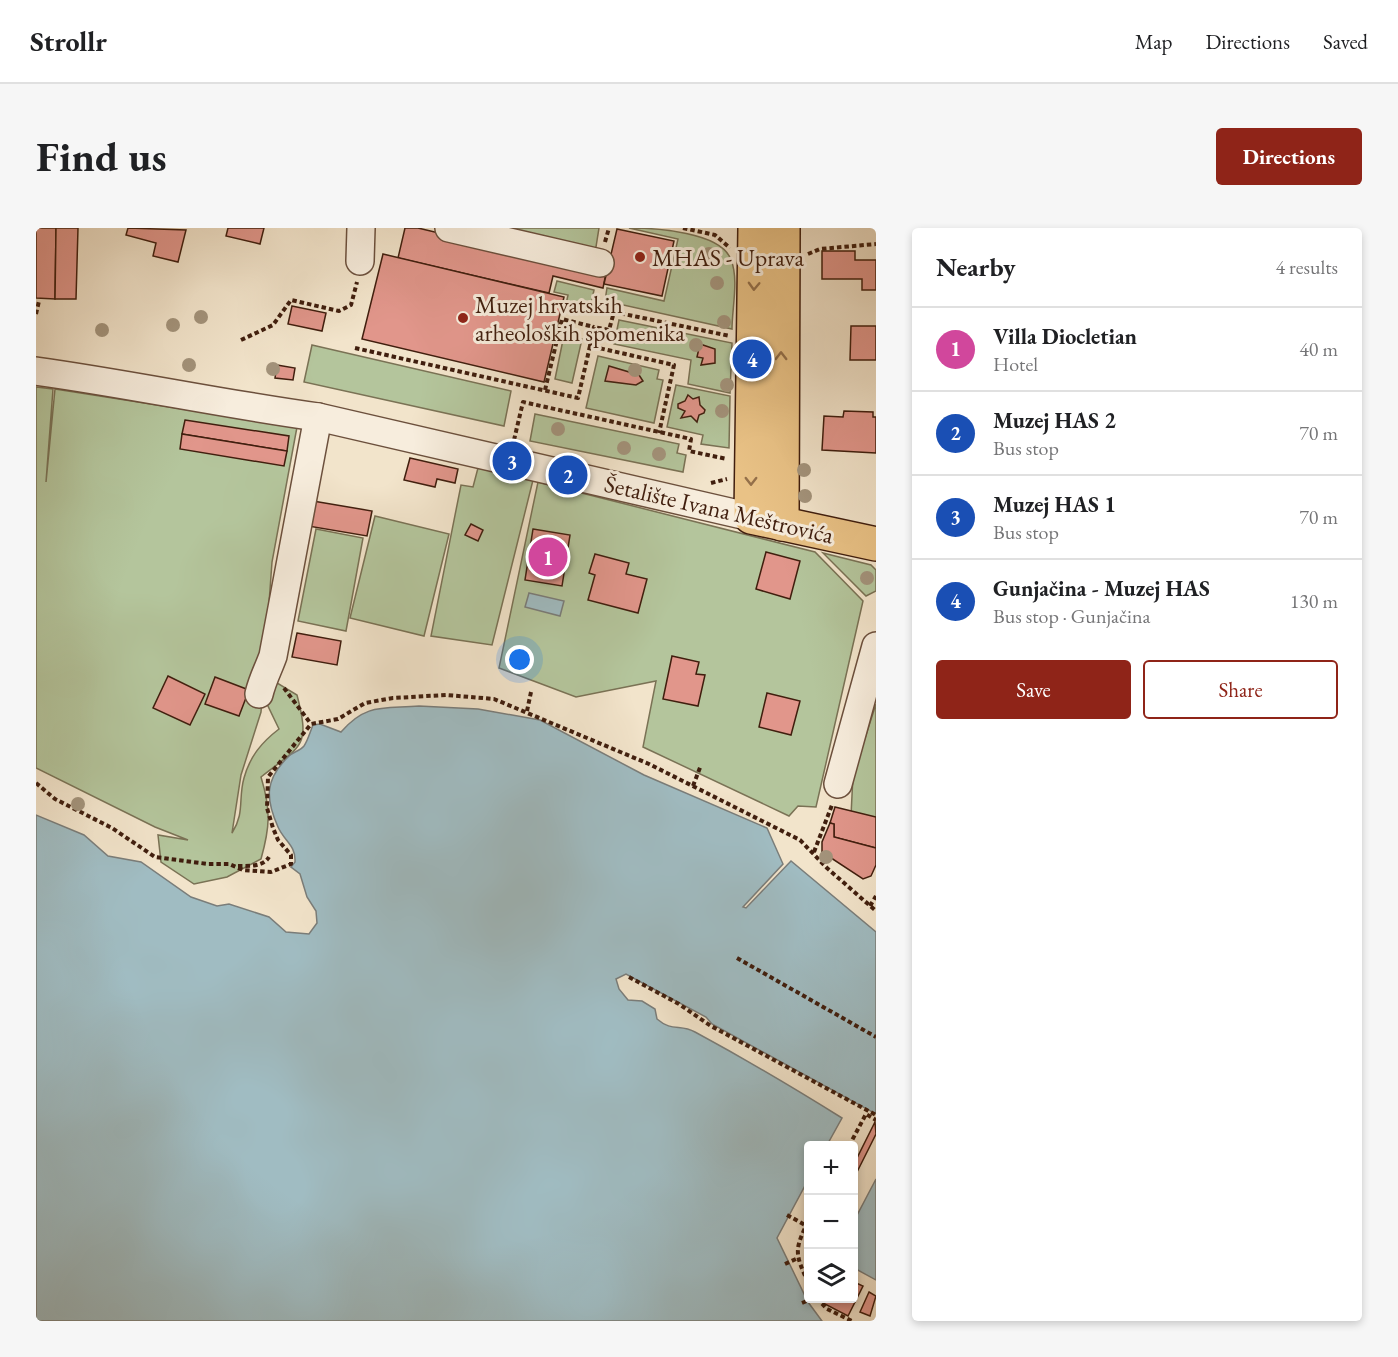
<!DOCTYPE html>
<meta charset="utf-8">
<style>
:root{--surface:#fff;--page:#f6f6f6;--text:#202124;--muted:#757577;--line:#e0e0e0;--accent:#8f2418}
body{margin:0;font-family:"EB Garamond",serif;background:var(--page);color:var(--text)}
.controls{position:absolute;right:18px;bottom:18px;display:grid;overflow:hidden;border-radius:6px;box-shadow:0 3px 9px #0003}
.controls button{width:54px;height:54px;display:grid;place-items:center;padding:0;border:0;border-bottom:2px solid var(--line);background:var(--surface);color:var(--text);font:30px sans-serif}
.you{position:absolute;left:484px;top:432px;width:21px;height:21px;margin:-15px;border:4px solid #fff;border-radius:50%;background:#1a73e8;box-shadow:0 0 0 9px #1a73e833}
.badge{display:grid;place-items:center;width:39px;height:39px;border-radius:50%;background:var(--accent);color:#fff;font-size:20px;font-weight:700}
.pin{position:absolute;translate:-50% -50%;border:3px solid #fff;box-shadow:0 2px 6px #0006}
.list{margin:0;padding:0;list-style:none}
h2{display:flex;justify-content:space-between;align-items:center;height:78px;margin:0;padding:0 24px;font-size:26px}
h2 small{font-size:20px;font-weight:400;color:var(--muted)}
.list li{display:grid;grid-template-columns:39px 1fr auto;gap:18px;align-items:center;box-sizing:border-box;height:84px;padding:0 24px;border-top:2px solid var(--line)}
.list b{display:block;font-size:22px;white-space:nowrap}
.list p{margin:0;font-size:20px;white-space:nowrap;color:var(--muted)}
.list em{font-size:20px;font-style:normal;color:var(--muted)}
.actions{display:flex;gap:12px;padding:18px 24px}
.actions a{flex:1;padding:14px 0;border:2px solid var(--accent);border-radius:6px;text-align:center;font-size:21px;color:var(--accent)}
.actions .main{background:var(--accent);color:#fff}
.icon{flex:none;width:33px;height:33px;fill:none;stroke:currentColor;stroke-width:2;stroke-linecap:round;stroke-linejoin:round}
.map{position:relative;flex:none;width:840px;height:1093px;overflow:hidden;border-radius:6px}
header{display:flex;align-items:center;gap:36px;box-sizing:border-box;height:84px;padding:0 30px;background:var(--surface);border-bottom:2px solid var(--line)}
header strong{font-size:28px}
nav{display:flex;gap:33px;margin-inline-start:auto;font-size:21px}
.intro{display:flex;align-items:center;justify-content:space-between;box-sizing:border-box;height:144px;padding:0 36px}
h1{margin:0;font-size:42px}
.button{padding:15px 27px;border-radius:6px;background:var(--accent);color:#fff;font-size:21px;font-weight:700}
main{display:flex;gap:36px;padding:0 36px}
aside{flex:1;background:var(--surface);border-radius:6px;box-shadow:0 3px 9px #0003}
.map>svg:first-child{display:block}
.green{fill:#b4c59c;stroke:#7a7255;stroke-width:1.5}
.water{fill:#a0bcc2;stroke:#7a7d7a;stroke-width:1.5}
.building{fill:#e1968b;stroke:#401e0e;stroke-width:1.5}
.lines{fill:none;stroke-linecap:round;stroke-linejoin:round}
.minor-casing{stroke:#6c503d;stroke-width:30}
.major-casing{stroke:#401e0e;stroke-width:36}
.path{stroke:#401e0e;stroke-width:4;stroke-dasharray:4.5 3;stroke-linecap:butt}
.minor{stroke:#f7eddd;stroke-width:27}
.major{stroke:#e9c286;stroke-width:33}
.tree{fill:#a3937b}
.oneway{stroke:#94704a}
.poi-dot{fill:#8f2418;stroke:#f7eddd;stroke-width:2}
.labels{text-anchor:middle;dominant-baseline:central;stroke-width:6;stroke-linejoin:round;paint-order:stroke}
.poi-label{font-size:24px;fill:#401e0e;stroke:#f7eddd;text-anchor:start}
.street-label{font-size:24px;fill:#401e0e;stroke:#f7eddd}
</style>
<header>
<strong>Strollr</strong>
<nav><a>Map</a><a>Directions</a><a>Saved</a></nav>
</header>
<div class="intro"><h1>Find us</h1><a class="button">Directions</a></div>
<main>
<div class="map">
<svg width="840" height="1093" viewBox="0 0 840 1093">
<rect width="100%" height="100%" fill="#f2e4cb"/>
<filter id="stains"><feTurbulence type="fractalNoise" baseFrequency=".00333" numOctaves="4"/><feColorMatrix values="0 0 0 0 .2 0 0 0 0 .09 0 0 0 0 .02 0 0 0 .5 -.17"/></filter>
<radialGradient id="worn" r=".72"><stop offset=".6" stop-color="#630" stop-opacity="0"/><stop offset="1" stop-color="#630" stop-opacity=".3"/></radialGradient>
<g class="green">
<path d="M464,0H563L559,25Z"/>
<path d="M593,0C619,0 686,4 695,32C703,51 696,80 696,101L569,73L571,60L628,73L642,11Z"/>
<path d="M521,53L558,62L553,86L529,81L532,67L518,64Z"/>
<path d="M583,92L696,115L694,165L652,156L655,132L578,116Z"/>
<path d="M528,107L546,111L536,155L519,151Z"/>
<path d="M276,117L475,163L468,198L268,154Z"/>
<path d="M562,128L623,142L621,151L627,152L618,195L550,180Z"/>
<path d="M640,157L694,168L693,220L665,216L667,207L631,199Z"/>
<path d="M0,159L17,161L10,254L19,161L261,199L236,334L225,484L205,547L196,605C209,585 202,571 208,550C214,528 226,514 243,501L231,476L233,450L261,467C275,521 265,517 225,549C235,582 234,599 225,631L191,649L158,656L125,634L122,607L152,612L119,599L0,540Z"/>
<path d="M499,186L643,216L641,225L650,227L647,244L494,213Z"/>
<path d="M442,240L497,252L456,417L395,408L425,257L437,259Z"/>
<path d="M502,254L779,324L827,373L780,579L762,578L753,588L607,519L620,453L540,469L463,440Z"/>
<path d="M339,288L413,306L388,408L314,390Z"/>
<path d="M280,301L327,310L310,403L262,393Z"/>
<path d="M787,325L835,337L840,342V363L830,368Z"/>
<path d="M840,476V597L815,588L817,547Z"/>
</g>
<g class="water">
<path d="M493,365L528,373L524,388L489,379Z"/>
<path d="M383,478L442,481L504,492L608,547L731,600L747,636L707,679L710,680L755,633L840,704V886L676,796L670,789L590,746L580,751L583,761L592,772L606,773L619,781L621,791C636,804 644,796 659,804C709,831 758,860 806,890L791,917L772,918V952L741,1010L772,1074L786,1093H0V587L48,607L72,628L105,634L155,669L181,678L193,676L233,689L250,704L273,706L281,695L280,683L271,669L264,646L255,639L259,634C260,617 248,613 242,599C229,570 229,551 253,528C257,524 264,523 268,518C272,512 274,504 277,497L284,496L305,504C330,475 347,481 383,478Z"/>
<path d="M840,951V1052L818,1040V993Z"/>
</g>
<g class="building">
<path d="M0,0H20L19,71L0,70Z"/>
<path d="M20,0H42L40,71H19Z"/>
<path d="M92,0L150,2L142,34L117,28L120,15L90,7Z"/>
<path d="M192,0H228L224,16L190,8Z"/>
<path d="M369,0H382L570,45L567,60L517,48L513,65L362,30Z"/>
<path d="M581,1L638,13L626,68L568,56Z"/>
<path d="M786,23H819V32H840V62H826V51H786Z"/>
<path d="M347,26L528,69L508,154L326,111Z"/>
<path d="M256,78L290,85L286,103L252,96Z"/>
<path d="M815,98H840V132H814Z"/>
<path d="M664,116L679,121V135L665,137L667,130L661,129Z"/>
<path d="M241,137L259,140L257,152L239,150Z"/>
<path d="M573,138L603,147L607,153L600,157L569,153Z"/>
<path d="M652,167L657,171L663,169L664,177L669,182L668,185L663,187L661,194L655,188L645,190L649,183L642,180V176L649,173Z"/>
<path d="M808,183L837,184V189H840V225L786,222L788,188L807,189Z"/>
<path d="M149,192L253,208L251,223L146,206Z"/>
<path d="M146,206L251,223L248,238L144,221Z"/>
<path d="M374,230L422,241L419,255L401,251L399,259L368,252Z"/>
<path d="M271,272L336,283L331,308L266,297Z"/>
<path d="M435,296L447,302L442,313L429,307Z"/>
<path d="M497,301L534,307L526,358L489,352Z"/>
<path d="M730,324L764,333L754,371L720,361Z"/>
<path d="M559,326L593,335L590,346L611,351L602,385L552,372L559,347L553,345Z"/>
<path d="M261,405L305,413L301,437L256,429Z"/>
<path d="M636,428L663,434L660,446L669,447L662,478L627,471Z"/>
<path d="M132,448L169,466L154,497L117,480Z"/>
<path d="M179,449L213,462L203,488L169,476Z"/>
<path d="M731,465L764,473L755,507L723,499Z"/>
<path d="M799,579L840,589V620L798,609V596L794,595Z"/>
<path d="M794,595L798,596V609L840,620V637L835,648L827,651L786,624V614Z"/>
<path d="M839,894L840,906L818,950V936Z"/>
<path d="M818,1054L827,1058L812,1088L785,1074L787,1070H818Z"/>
<path d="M833,1064L840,1068L834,1088L824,1084Z"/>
</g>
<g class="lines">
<g class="minor-casing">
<g id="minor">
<path d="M413,0L564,35"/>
<path d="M324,33L325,0"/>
<path d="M0,143C94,156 187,176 282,189L715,289"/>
<path d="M223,466C227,450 232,442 237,428L282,189"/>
<path d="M802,556L840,418"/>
</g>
</g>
<g class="major-casing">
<g id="major">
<path d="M719,0L715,289L840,316"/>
<path d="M746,296L747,0"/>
</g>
</g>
<g class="path">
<path d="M647,0L679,7L694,20"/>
<path d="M569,14L573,0"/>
<path d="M772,26L784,21L840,16"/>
<path d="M0,86L3,73"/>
<path d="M205,112L237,97L255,72L303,83L315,77L321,54"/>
<path d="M554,118L558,99L573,102L578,84L694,108"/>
<path d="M319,120L542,170L554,118L638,137L623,205"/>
<path d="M509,162L526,91L558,99"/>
<path d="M478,212L487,174L655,211L653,223L691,231"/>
<path d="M675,255L691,251"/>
<path d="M248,460L275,496"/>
<path d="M491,483L495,464"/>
<path d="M0,555L19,571L76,600L119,629L172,636H193L207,642L235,644L255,636V627L242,612L237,600L231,580L232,549L275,496L302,491L329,475L357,470L410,467L458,471L613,536L764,612L791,640L840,683"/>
<path d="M657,558L665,537"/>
<path d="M778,624L796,577"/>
<path d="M202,638C213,638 227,639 233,629"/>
<path d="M834,678L840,668"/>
<path d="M701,730L840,809"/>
<path d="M593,749L643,776L675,798L840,887"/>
<path d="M813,918L830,886L840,892"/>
<path d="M751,987L771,998"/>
<path d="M772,994C758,1022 759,1026 772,1054"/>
<path d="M749,1036L762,1030"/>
<path d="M781,1070L791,1081L816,1093"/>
<path d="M766,1075L778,1070"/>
</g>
<use href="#minor" class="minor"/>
<use href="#major" class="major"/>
</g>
<g class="tree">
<circle cx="673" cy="26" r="7"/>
<circle cx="681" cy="55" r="7"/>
<circle cx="165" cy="89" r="7"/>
<circle cx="688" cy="94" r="7"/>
<circle cx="137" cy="97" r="7"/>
<circle cx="66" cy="102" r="7"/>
<circle cx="660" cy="117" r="7"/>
<circle cx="153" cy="137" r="7"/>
<circle cx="237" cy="141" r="7"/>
<circle cx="599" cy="142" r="7"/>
<circle cx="691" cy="157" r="7"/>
<circle cx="686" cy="183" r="7"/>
<circle cx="522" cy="201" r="7"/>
<circle cx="588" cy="220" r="7"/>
<circle cx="623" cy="226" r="7"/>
<circle cx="768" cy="242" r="7"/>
<circle cx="769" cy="268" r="7"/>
<circle cx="831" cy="350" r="7"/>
<circle cx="42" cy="576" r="7"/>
<circle cx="790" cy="629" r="7"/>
</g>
<defs><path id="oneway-chevron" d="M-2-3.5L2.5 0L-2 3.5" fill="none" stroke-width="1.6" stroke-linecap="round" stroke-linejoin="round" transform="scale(1.5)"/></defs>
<g class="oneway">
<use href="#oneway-chevron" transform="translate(718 58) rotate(92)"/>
<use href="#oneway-chevron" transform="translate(745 128) rotate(-90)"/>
<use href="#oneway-chevron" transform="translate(715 253) rotate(90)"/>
</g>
<g class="poi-dot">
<circle cx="604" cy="29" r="6"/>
<circle cx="427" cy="90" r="6"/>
</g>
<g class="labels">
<g class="poi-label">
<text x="616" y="29">MHAS - Uprava</text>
<text x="439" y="76">Muzej hrvatskih<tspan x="439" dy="28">arheoloških spomenika</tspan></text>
</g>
<g class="street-label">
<text transform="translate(683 281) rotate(13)">Šetalište Ivana Meštrovića</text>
</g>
</g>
<rect width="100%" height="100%" filter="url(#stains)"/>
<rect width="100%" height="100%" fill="url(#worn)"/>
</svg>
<div class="controls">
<button>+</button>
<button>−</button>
<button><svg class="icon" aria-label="layers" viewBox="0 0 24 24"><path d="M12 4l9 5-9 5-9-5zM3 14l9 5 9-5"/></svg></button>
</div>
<div class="you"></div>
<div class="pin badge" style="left:512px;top:329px;background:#d1479c">1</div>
<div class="pin badge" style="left:532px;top:247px;background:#1a4fb4">2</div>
<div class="pin badge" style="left:476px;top:233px;background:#1a4fb4">3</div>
<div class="pin badge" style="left:716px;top:131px;background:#1a4fb4">4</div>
</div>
<aside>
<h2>Nearby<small>4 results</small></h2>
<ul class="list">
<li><span class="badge" style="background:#d1479c">1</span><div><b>Villa Diocletian</b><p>Hotel</p></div><em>40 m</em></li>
<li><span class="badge" style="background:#1a4fb4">2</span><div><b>Muzej HAS 2</b><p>Bus stop</p></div><em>70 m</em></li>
<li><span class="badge" style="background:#1a4fb4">3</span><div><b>Muzej HAS 1</b><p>Bus stop</p></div><em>70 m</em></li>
<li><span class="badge" style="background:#1a4fb4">4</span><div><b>Gunjačina - Muzej HAS</b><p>Bus stop · Gunjačina</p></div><em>130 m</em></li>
</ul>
<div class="actions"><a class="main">Save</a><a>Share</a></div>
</aside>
</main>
